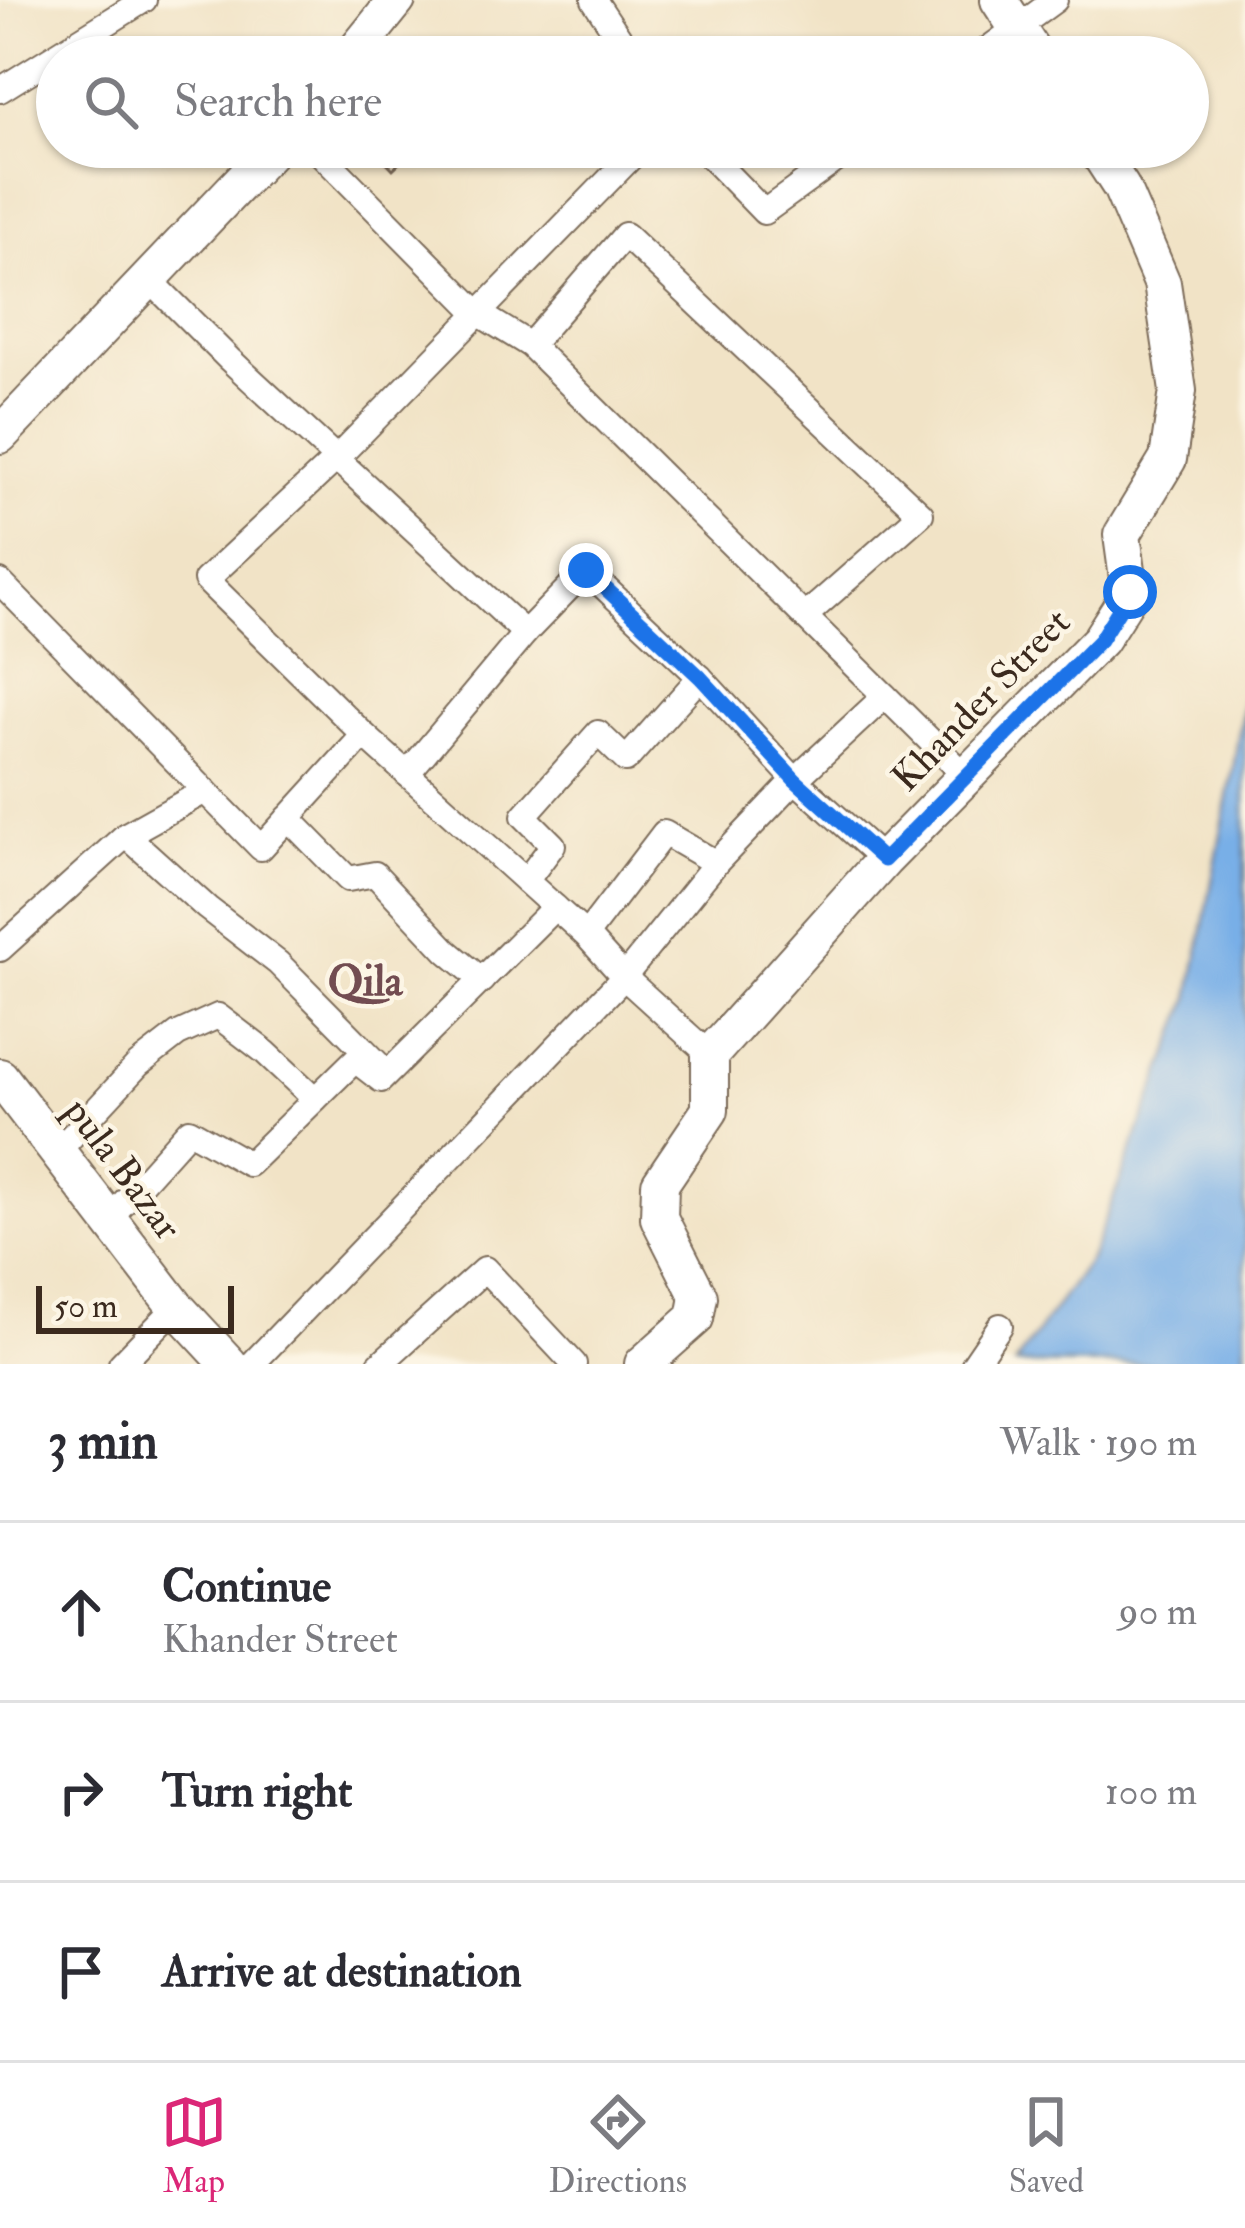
<!DOCTYPE html>
<meta charset="utf-8">
<style>
:root{--surface:#fff;--page:#f2f2f3;--text:#2b2b33;--muted:#7c7c81;--line:#e1e1e2;--accent:#db2777}
body{margin:0;font-family:"IM FELL Double Pica",serif;background:var(--page);color:var(--text)}
.scale{position:absolute;left:36px;bottom:30px;width:198px;box-sizing:border-box;padding-left:12px;border:6px solid #3b2a1e;border-top:0;font-size:33px;line-height:42px;white-space:nowrap;color:#3b2a1e;-webkit-text-stroke:9px #fcf5e5;paint-order:stroke}
.stop{position:absolute;width:36px;height:36px;margin:-27px;border:9px solid #1a73e8;border-radius:50%;background:#fff}
.stop.end{background:#1a73e8;border-color:#fff;box-shadow:0 3px 12px #0008}
.list{margin:0;padding:0;list-style:none}
h2{display:flex;justify-content:space-between;align-items:center;height:156px;margin:0;padding:0 48px;font-size:51px}
h2 small{font-size:39px;font-weight:400;color:var(--muted)}
.list li{display:grid;grid-template-columns:78px 1fr auto;gap:36px;align-items:center;box-sizing:border-box;height:180px;padding:0 48px;border-top:3px solid var(--line)}
.list b{display:block;font-size:45px;white-space:nowrap}
.list p{margin:0;font-size:39px;white-space:nowrap;color:var(--muted)}
.list em{font-size:39px;font-style:normal;color:var(--muted)}
.icon{flex:none;width:66px;height:66px;fill:none;stroke:currentColor;stroke-width:2;stroke-linecap:round;stroke-linejoin:round}
.map{position:relative;flex:none;width:1245px;height:1364px;overflow:hidden}
.search{position:absolute;background:var(--surface);box-shadow:0 3px 9px #0004;left:36px;right:36px;top:36px;height:132px;display:flex;align-items:center;gap:30px;box-sizing:border-box;padding:0 42px;border-radius:66px;color:var(--muted);font-size:45px}
.sheet{height:696px;background:var(--surface)}
nav{display:flex;justify-content:space-around;align-items:center;box-sizing:border-box;height:168px;border-top:3px solid var(--line);background:var(--surface);font-size:33px;color:var(--muted)}
nav a{display:grid;justify-items:center;gap:6px}
nav .on{color:var(--accent)}
.map>svg:first-child{display:block}
.water{fill:#78afe7;stroke:#5a6c82;stroke-width:3}
.building{fill:url(#building-back-hatch)}
.lines{fill:none;stroke-linecap:round;stroke-linejoin:round}
.street-casing{stroke:#7b6b59;stroke-width:28}
.secondary-casing{stroke:#7b6b59;stroke-width:40}
.street{stroke:#fff;stroke-width:24}
.secondary{stroke:#fff;stroke-width:36}
.route{stroke:#1a73e8;stroke-width:15}
.labels{text-anchor:middle;dominant-baseline:central;stroke-width:9;stroke-linejoin:round;paint-order:stroke}
.street-label{font-size:39px;fill:#3b2a1e;stroke:#fcf5e5}
.neighbourhood-label{font-size:42px;font-weight:bold;fill:#724c51;stroke:#fcf5e5}
</style>
<div class="map">
<svg width="1245" height="1364" viewBox="0 0 1245 1364">
<defs>
<pattern id="building-back-hatch" width="6" height="6" patternUnits="userSpaceOnUse" patternTransform="scale(3)"><rect width="6" height="6" fill="#d78cb0"/><path d="M-1 5l2 2M0 0l6 6M5-1l2 2" fill="none" stroke="#b0738f"/></pattern>
</defs>
<rect width="100%" height="100%" fill="#fcf5e5"/>
<filter id="ink" filterUnits="userSpaceOnUse"><feTurbulence type="fractalNoise" baseFrequency=".00833" numOctaves="2"/><feDisplacementMap in="SourceGraphic" scale="24" xChannelSelector="R" yChannelSelector="G"/><feConvolveMatrix kernelMatrix="1 2 1 2 8 2 1 2 1" color-interpolation-filters="sRGB"/></filter>
<filter id="wash" filterUnits="userSpaceOnUse"><feTurbulence type="fractalNoise" baseFrequency=".004" numOctaves="4" result="noise"/><feDisplacementMap in="SourceGraphic" scale="48" xChannelSelector="R" yChannelSelector="G"/><feGaussianBlur stdDeviation="2.7" result="paint"/><feColorMatrix in="noise" values="0 0 0 0 0 0 0 0 0 0 0 0 0 0 0 0 0 1.4 0 .05"/><feComposite in="paint" operator="in"/></filter>
<g filter="url(#wash)">
<rect width="100%" height="100%" fill="#f1e3c6"/>
<path class="water" d="M1245,692V1364H1015L1090,1259L1190,998L1233,770Z"/>
<g id="blocks">
<path class="building" d="M372,147H416L393,169Z"/>
</g>
</g>
<g filter="url(#ink)">
<use href="#blocks" fill-opacity="0" stroke="#7b6b59" stroke-width="3"/>
<g class="lines">
<g class="street-casing">
<g id="street">
<path d="M594,0L632,57"/>
<path d="M977,57L1055,0"/>
<path d="M0,90L144,0"/>
<path d="M314,147L478,313L530,345L967,777"/>
<path d="M641,147L337,458L206,580L364,735L586,935L624,977L710,1055"/>
<path d="M701,147L764,212L854,147"/>
<path d="M149,279L229,359L525,633L586,570L700,677L795,780L884,860"/>
<path d="M530,345L625,235L921,514L805,616"/>
<path d="M0,582L261,848L364,735"/>
<path d="M407,774L525,633"/>
<path d="M288,818L348,879L375,874L447,951L482,980"/>
<path d="M126,835L207,908L278,963L378,1064"/>
<path d="M526,881L553,845L524,816L598,733L626,760L700,677"/>
<path d="M586,935L664,833L716,863"/>
<path d="M0,949L126,835L205,791"/>
<path d="M58,1151L138,1065L178,1034L218,1016L265,1052L315,1099"/>
<path d="M109,1219L189,1130L249,1164L355,1060L381,1080L555,907"/>
<path d="M121,1364L176,1307"/>
<path d="M252,1364L624,977L716,863L795,780L885,696"/>
<path d="M380,1364L485,1269L574,1364"/>
<path d="M974,1364L1000,1326"/>
</g>
</g>
<g class="secondary-casing">
<g id="secondary">
<path d="M999,0L1036,57"/>
<path d="M351,57L397,0"/>
<path d="M0,435L274,147"/>
<path d="M0,1077L176,1307L229,1364"/>
<path d="M643,1364L695,1318L699,1297L659,1218L660,1184L710,1110V1055L884,860L1100,640L1130,593L1122,535L1168,459L1178,391L1162,283L1121,187L1095,147"/>
</g>
</g>
<use href="#street" class="street"/>
<use href="#secondary" class="secondary"/>
</g>
</g>
<g class="lines" filter="url(#ink)">
<path class="route" d="M586,570L700,677L795,780L884,860L1100,640L1130,592"/>
</g>
<g class="labels">
<g class="street-label">
<text transform="translate(981 700) rotate(-46)">Khander Street</text>
<text transform="translate(123 1169) rotate(53)">pula Bazar</text>
</g>
<g class="neighbourhood-label">
<text x="365" y="982">Qila</text>
</g>
</g>
</svg>
<div class="scale">50 m</div>
<div class="stop" style="left:1130px;top:592px"></div>
<div class="stop end" style="left:586px;top:570px"></div>
<div class="search"><svg class="icon" aria-label="search" viewBox="0 0 24 24"><circle cx="10" cy="10" r="6"/><path d="M15 15l6 6"/></svg>Search here</div>
</div>
<section class="sheet">
<h2>3 min<small>Walk · 190 m</small></h2>
<ul class="list">
<li><svg class="icon" aria-label="ahead" viewBox="0 0 24 24"><path d="M12 20V5M6 11l6-6 6 6"/></svg><div><b>Continue</b><p>Khander Street</p></div><em>90 m</em></li>
<li><svg class="icon" aria-label="right" viewBox="0 0 24 24"><path d="M7 20v-9h11M14 6l5 5-5 5"/></svg><div><b>Turn right</b></div><em>100 m</em></li>
<li><svg class="icon" aria-label="arrive" viewBox="0 0 24 24"><path d="M6 21V4h12l-3 4 3 4H6"/></svg><div><b>Arrive at destination</b></div></li>
</ul>
</section>
<nav>
<a class="on"><svg class="icon" aria-label="map" viewBox="0 0 24 24"><path d="M3 6l6-2 6 2 6-2v14l-6 2-6-2-6 2zM9 4v14M15 6v14"/></svg>Map</a>
<a><svg class="icon" aria-label="directions" viewBox="0 0 24 24"><path d="M12 3l9 9-9 9-9-9zM9 14v-3h6M13 9l2 2-2 2"/></svg>Directions</a>
<a><svg class="icon" aria-label="saved" viewBox="0 0 24 24"><path d="M7 4h10v16l-5-4-5 4z"/></svg>Saved</a>
</nav>
